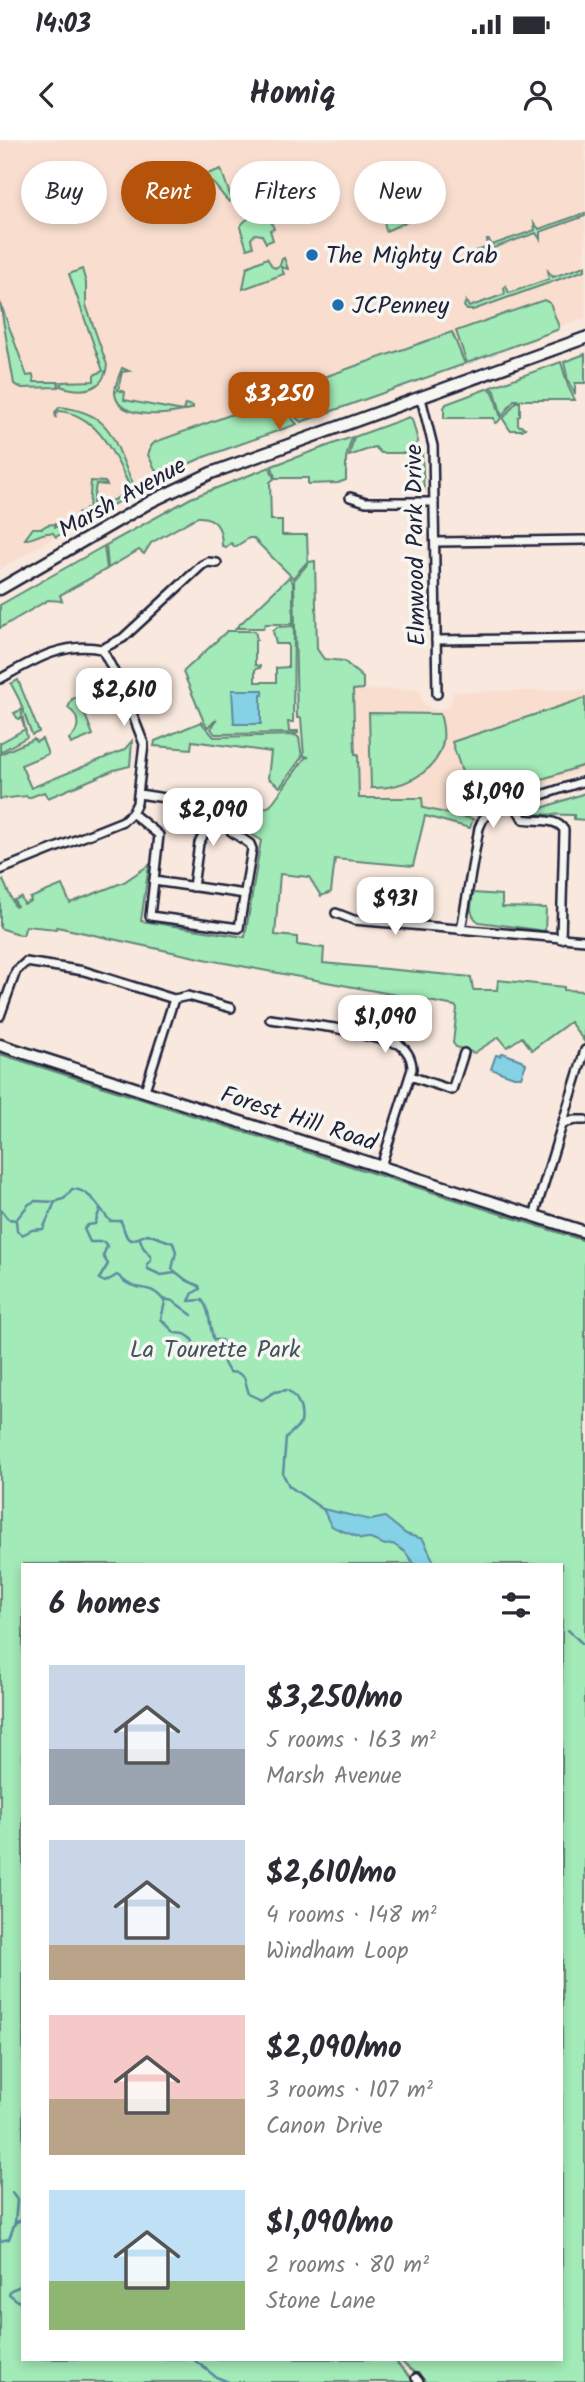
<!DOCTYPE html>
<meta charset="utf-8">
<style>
:root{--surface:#fff;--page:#f2f2f3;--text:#2b2b33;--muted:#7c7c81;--accent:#b45309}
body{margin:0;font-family:Kalam,sans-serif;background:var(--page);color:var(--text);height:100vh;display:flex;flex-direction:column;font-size:26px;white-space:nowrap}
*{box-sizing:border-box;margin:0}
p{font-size:23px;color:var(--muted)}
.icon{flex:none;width:38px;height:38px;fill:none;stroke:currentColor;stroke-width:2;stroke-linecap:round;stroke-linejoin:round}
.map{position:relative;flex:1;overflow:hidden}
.sheet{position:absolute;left:21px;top:1423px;width:542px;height:798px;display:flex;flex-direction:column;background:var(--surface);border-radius:0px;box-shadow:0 4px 10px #0003}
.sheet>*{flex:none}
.hud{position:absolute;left:21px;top:21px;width:544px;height:63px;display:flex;gap:14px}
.price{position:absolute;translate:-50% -60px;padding:0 16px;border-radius:14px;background:#fff;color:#222;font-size:23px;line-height:46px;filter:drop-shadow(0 2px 4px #0008)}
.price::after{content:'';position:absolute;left:50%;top:42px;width:21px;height:16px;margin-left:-10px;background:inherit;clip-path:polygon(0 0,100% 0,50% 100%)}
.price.current{background:var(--accent);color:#fff}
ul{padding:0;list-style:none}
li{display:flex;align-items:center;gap:21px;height:175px;padding:0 28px}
li span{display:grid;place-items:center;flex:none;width:196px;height:140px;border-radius:0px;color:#555}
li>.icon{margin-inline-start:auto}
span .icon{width:84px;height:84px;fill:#fffc;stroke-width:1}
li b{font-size:30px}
h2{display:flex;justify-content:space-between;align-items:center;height:84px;padding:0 28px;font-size:30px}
.chip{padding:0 24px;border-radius:32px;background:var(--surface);box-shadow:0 4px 10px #0003;font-size:24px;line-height:63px}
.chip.current{background:var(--accent);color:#fff}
.status{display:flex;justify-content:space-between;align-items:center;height:49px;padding:0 35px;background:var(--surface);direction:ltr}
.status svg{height:19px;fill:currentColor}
header{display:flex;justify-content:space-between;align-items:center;height:91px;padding:0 28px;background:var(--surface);font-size:32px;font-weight:800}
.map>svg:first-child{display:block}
.built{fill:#f9decf}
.green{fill:#a2eab7;stroke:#628679;stroke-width:2}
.water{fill:#85d1e5;stroke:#5d8ba1;stroke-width:2}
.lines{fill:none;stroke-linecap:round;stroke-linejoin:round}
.stream{stroke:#5d8ba1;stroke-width:2.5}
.street-casing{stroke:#22223b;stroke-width:12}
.secondary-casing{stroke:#22223b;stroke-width:15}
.street{stroke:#f6f6f2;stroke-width:7}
.secondary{stroke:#f6f6f2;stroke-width:10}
.poi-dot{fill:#1f6fb2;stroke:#f6f6f2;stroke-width:2.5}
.labels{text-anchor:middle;stroke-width:7;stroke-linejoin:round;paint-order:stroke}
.poi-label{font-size:24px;fill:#22223b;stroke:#f6f6f2;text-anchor:start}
.street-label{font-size:24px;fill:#22223b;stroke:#f6f6f2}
.park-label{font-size:24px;fill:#42545a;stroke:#f6f6f2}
</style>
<div class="status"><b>14:03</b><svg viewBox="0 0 49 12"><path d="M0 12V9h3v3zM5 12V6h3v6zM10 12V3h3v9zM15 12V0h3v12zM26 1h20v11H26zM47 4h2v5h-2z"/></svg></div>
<header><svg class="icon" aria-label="back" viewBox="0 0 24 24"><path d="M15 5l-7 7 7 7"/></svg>Homiq<svg class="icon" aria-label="person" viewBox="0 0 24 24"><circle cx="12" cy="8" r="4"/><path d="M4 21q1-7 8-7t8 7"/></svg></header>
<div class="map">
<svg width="585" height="2242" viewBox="0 0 585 2242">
<rect width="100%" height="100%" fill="#f8e8dd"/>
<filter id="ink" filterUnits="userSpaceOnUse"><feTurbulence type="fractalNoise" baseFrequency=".0143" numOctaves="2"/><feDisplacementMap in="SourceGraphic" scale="14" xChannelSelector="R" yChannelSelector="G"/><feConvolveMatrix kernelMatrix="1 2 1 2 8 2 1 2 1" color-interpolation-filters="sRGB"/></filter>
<g filter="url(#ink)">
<g class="built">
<path d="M0,0H585V180L583,179L558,187L556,191L204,317L136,349L134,350L135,353L105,369L102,368L90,377L0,429Z"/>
<path d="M420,549L421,559L424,564L437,571L450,565L454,552L585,550V631L488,662L480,665L474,672L473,679L423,668L421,658H359L353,550Z"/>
</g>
<g class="green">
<path d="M383,22L390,25L396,31L393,33L398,47L394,48L395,52L390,57V59L378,63L370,46L377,43L373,33L368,34L366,29Z"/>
<path d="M221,29L231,58L229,62C212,45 217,36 186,39L198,35L199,37Z"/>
<path d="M265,65L274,89L270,90L273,100L266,103L262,95L255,94L251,99L253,107L247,109L240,87C246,76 258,75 265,65Z"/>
<path d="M395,72H399L400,75L403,74L405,77L408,76L409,81L386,91L383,77Z"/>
<path d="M585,73V76L540,92V99L536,93L493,108L495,114L493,116L489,110L465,118V115L488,107L487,100H489L492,105L535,90L534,83L539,89Z"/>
<path d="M267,118L272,126L275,128L280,125L282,119L284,118L288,129L281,127L284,134L243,149L247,127Z"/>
<path d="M585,126V130L473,170H467L464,166L466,161L469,167L505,154L504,148L506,146L509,153L549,139L548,131L553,137Z"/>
<path d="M82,129L86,143V165L107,225C104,252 81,253 60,246L62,242L94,241V235L103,231L69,134Z"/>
<path d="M544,160L550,163L559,187L557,190L467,223L456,191Z"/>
<path d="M0,162L27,236L33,235L34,242H59L58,247L22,248L14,244Z"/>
<path d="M452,192L465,224L301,282L276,259V254Z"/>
<path d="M585,214V243H575V254L568,241L564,222Z"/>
<path d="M561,222L568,246L575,260H514L502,277L495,251L491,247Z"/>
<path d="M122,228L129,231L122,232L118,250L125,252L124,260L183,271L185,264L193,266V268C175,275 119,282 115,254C114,246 119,236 122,228Z"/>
<path d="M489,248L493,252L501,278L498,282L495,283L494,278H444V268L446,264Z"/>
<path d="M274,259L297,284L204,317L159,337L148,315L151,306L155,302Z"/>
<path d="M516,262H520V276L518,277V285L525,288L522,290H510L503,279Z"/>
<path d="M60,267C119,274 112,306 136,349L134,350L135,353L105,369L102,368L105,361L114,360L131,349C115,317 99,273 57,271L56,278L55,272Z"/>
<path d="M409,277L412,279L418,301L414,306H420L422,313H381L375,307L349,316L354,297Z"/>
<path d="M352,297L346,318V340L338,343L308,344V338H275L272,326Z"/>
<path d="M422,314L424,351H419V327L407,326V315Z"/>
<path d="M270,327L274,339L270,342L271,380H282V395H307L308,421L293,438L253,398H249L235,407L231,403L226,407L222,406C222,388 216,376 197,377L151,403L144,414L139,410L108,428L106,405L191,358Z"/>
<path d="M91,341L105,342L107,345L96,344L91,376L56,397L53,393C42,391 34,400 25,399L33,388H42L47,385L55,384V387L72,386V379L79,372L85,373L86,368H89Z"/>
<path d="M104,406L107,429L60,455L62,461L48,460L0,488V465Z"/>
<path d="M315,421L317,509L324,519L344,521L363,538V549L353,550L355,614H358L359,658H422L423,668L473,679L470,688L425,676L413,726L335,719L331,752L321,756L309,737L280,734L275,795L297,797V805L324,808L323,823L471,837L473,850H497L498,840L564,847V850L585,851L584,901L570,882L532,910L522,897L507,907L499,897L474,913L456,907L453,903L457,869L455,866L209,820L57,787L56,789L26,786L23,795H21L0,788V742L3,740L15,767L17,766L14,760L21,757L24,764L31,761L30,758L62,745L70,763L124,742L149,725L141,781L245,797L261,700L249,693L256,683V676L249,674L270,666L305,618L309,617L304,616L301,578H297L294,440L309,422Z"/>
<path d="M289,437L293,443V484H266L263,488H236Z"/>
<path d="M294,486L293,582H288L289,591H298V593L215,594L211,589L217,579L208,587L204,582L183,532L227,491H255L257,500H255V525L260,526V528L255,529V542H276V528L288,527V504H276L273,491L277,487Z"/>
<path d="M18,540L39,592L32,595L19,559L11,544Z"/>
<path d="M78,557L93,595L71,604L69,599C81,590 80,576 68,568L72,559Z"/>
<path d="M585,558V625L472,662L452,602Z"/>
<path d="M21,570L27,597L0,612V603L25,589L21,578L18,579L14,573Z"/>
<path d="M369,573L440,574C443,584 445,595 442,606C434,636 398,649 371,648Z"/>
<path d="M201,582L214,597L296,595L299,598L302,617L280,647L268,638L271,612L192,601L191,609L154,606L155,601Z"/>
<path d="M34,599L36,602L42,599L48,614L21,625L31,648L124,610L132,601L130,626L114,630L48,658L44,652L28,658L27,656L0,659V614Z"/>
<path d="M585,653V680L574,679V675L525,674Z"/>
<path d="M473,753L502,755V767L546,768L545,791L479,782C468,775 471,765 473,753Z"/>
<path d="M0,914L585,1101V2242H426L398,2219H562V1424H23V2219H397L395,2221L415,2242H0Z"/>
</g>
<g class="water">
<path d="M232,550H263V555H261V584H234Z"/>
<path d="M503,913L521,920L526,924L521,937H514L491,929L496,915L500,916Z"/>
<path d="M323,1369L371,1380L385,1377L406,1394L423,1399L435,1424H414L405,1412L393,1404L385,1405L368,1398L361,1399C353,1393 338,1391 332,1386C328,1382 326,1374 323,1369Z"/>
</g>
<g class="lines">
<g class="stream">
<path d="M0,1069L8,1079L16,1080L29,1064L35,1061L55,1062L65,1058L72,1049C90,1049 100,1069 110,1081H121C129,1104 126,1103 148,1094L173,1103L176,1112L172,1129L186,1140L199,1146L200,1149L193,1153L189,1161L202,1160C211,1171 209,1188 214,1200H221L224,1204V1223L229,1232L238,1233L244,1237L249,1254L262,1260L274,1252L287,1250C299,1257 303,1270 301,1283L286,1298L283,1334L289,1346L324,1370"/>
<path d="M100,1069L95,1084L88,1085L84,1089L90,1102H104L107,1106L103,1116L108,1124L99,1139L105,1142L117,1135C121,1137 123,1141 127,1143C141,1152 151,1143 165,1162L161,1179L175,1193L185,1194L191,1198L201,1217"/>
<path d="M16,1080L17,1091L22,1095L32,1090L43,1089L55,1062"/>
<path d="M140,1099L143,1107L151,1117V1121L147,1124L148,1129L161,1135L175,1133"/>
<path d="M163,1159L173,1161L192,1175"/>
<path d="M568,1490L585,1506"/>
<path d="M12,2053L17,2060L15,2083"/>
<path d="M0,2101L9,2099L15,2083L23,2079"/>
<path d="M23,2145L11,2150L9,2154L23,2165"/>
<path d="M193,2219L216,2237L229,2242"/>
</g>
<g class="street-casing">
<g id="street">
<path d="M421,258L433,306L437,554"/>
<path d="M350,357L366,362H434"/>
<path d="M435,402L585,400"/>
<path d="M436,500L585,498"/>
<path d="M102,509L123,498L202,425L208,422L217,423"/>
<path d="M0,539C32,521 63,501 102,509"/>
<path d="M514,664L523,679C537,682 556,677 564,690L561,799"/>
<path d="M132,673L159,695L150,776L239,788L252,709L250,704L231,691L234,672L210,665L139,654"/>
<path d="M0,730L123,681L132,673L137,663L144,604L121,545L102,509"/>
<path d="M154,741L245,754"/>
<path d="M193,747L199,703L206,691L210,665"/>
<path d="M336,773L354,780L585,800"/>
<path d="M461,790L479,688L483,679L492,671L585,641"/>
<path d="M0,876L16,831L26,822L84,831L174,859L188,856L231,868"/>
<path d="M270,879L335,888L399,904C408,911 412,918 412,929L381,1026"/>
<path d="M410,936L452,950L464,913"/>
<path d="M145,950L174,859"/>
<path d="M564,983L575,980H585"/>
<path d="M534,1076L585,910"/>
<path d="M416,2238L419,2242"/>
</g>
</g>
<g class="secondary-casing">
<g id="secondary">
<path d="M0,449L152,361L211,333L585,198"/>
<path d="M0,905L585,1092"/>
</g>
</g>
<use href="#street" class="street"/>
<use href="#secondary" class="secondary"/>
</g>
</g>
<g class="poi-dot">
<circle cx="312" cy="115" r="7"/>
<circle cx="338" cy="165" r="7"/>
</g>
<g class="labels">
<g class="poi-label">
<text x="326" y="123">The Mighty Crab</text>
<text x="352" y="173">JCPenney</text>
</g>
<g class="street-label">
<text transform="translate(122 357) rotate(-29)" y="8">Marsh Avenue</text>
<text transform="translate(415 405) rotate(-91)" y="8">Elmwood Park Drive</text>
<text transform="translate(299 978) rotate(18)" y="8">Forest Hill Road</text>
</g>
<g class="park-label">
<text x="215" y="1217">La Tourette Park</text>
</g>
</g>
</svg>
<b class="price current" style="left:279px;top:292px">$3,250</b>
<b class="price" style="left:124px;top:588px">$2,610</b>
<b class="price" style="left:493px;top:690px">$1,090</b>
<b class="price" style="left:213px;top:708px">$2,090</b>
<b class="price" style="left:395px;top:797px">$931</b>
<b class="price" style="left:385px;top:915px">$1,090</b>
<div class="hud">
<a class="chip">Buy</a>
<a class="chip current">Rent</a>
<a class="chip">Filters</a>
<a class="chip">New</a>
</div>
<section class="sheet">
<h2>6 homes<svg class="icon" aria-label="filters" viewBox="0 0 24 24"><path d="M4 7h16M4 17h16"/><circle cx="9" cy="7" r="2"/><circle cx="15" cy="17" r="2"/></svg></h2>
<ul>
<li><span style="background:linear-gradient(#c9d6e8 60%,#9aa5b1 0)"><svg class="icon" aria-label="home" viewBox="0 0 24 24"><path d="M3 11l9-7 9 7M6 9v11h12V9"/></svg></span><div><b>$3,250/mo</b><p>5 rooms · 163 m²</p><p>Marsh Avenue</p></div></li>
<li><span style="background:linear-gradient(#c9d6e8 75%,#b9a48a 0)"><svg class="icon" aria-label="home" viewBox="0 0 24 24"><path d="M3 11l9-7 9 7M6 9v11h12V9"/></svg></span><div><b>$2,610/mo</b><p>4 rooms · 148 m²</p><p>Windham Loop</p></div></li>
<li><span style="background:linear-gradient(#f6c9c9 60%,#b9a48a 0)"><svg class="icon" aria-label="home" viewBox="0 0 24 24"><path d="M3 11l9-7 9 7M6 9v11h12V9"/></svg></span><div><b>$2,090/mo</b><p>3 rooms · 107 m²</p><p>Canon Drive</p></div></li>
<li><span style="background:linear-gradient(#bfe0f5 65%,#8fb573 0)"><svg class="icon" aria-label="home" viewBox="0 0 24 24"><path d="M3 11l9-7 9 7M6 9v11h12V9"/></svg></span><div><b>$1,090/mo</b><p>2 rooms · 80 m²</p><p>Stone Lane</p></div></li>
</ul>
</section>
</div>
